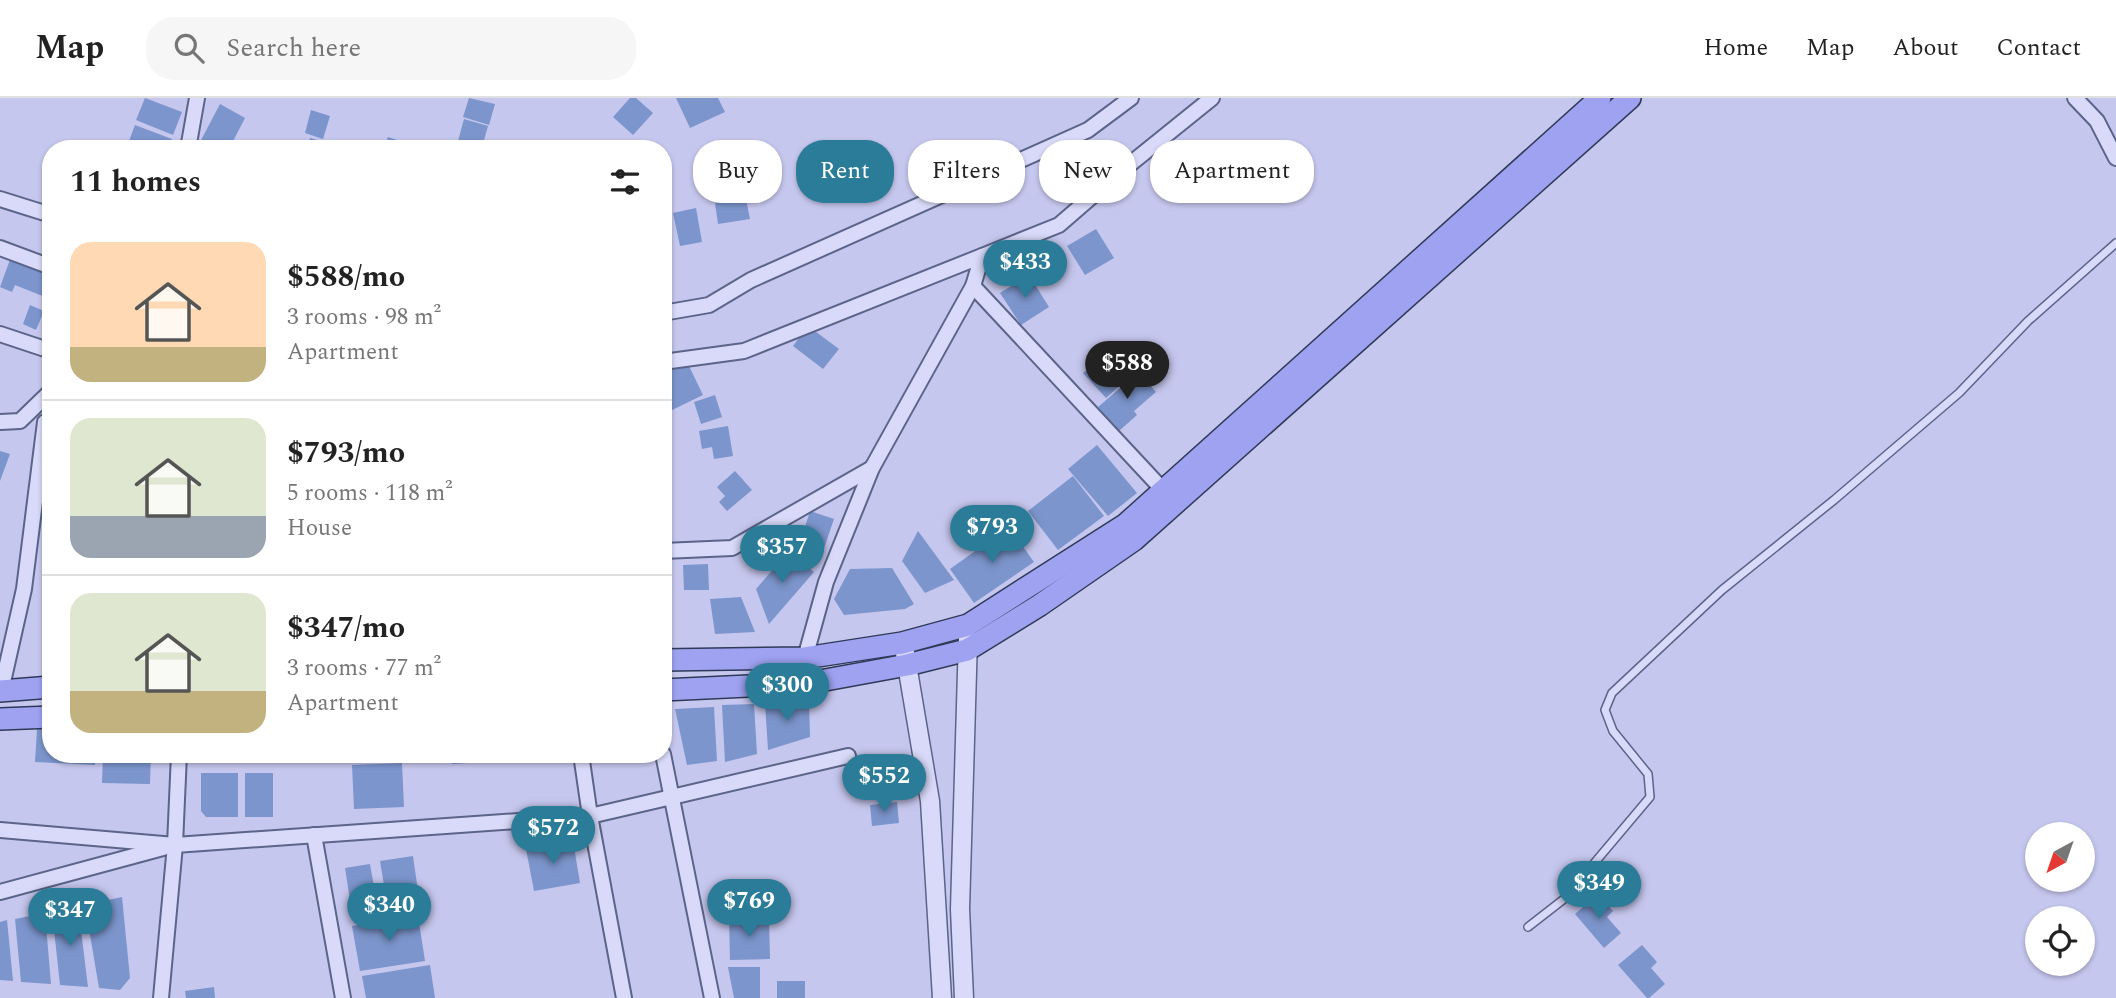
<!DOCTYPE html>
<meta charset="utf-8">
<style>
:root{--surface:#fff;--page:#f6f6f6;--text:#222;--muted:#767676;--line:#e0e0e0;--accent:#2b7c98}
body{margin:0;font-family:Spectral,serif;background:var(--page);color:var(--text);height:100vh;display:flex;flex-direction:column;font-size:26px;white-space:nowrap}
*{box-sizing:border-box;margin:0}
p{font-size:23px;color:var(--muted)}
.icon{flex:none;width:38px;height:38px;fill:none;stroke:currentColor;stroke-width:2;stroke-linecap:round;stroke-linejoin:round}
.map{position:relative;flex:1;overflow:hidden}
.details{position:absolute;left:42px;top:42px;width:630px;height:623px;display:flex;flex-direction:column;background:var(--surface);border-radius:28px;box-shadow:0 2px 5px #0004}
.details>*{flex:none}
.hud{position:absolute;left:693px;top:42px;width:665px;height:63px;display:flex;gap:14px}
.needle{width:46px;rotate:220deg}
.buttons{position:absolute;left:2025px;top:724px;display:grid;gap:14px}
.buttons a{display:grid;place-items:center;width:70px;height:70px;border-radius:50%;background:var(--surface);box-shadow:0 2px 5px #0004;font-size:35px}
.price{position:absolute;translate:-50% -60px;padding:0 16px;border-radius:24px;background:var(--accent);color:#fff;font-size:23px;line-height:46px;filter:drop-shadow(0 2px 4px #0008)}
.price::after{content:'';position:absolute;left:50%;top:42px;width:21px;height:16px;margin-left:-10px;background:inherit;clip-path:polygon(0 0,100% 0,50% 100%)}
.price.on{background:#222;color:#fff}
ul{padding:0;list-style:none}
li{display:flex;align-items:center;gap:21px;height:175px;padding:0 28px}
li+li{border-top:2px solid var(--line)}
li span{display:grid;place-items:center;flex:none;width:196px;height:140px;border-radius:21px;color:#555}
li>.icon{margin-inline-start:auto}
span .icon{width:84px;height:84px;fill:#fffc;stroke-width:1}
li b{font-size:30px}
h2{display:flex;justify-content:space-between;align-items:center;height:84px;padding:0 28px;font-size:30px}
.chip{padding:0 24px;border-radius:28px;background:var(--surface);box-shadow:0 2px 5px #0004;font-size:24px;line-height:63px}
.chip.on{background:var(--accent);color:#fff}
header{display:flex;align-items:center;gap:42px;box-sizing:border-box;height:98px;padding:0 35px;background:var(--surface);border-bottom:2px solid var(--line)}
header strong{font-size:33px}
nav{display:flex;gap:38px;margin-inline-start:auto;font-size:24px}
.search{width:490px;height:63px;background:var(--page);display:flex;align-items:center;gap:18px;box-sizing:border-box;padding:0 24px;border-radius:28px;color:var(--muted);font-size:26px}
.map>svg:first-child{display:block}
.building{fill:#7c95cc}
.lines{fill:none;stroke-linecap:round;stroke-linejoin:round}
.service-casing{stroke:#5b6489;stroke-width:10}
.minor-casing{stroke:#5b6489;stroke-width:18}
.tertiary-casing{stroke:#5b6489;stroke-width:21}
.primary-casing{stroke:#2f3a57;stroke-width:24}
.service{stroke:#d9daf9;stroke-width:7}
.minor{stroke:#d9daf9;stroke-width:14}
.tertiary{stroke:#d9daf9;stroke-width:18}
.primary{stroke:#9ea2f1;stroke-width:21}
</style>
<header>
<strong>Map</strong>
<div class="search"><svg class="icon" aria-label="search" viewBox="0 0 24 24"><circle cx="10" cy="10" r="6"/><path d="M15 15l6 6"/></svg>Search here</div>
<nav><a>Home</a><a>Map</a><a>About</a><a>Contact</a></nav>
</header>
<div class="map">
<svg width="2116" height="900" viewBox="0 0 2116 900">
<rect width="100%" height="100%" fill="#c6c7ee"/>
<g class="building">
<path d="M145,0L182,14L173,37L136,22Z"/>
<path d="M469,0L495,6L489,27L463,19Z"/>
<path d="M630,0H636L653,15L633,37L613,19Z"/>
<path d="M676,0H718L725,14L690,30Z"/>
<path d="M220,6L245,20L229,51H208L199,46Z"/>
<path d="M311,12L330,18L323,41L305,35Z"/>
<path d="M464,21L488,28L482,49L458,43Z"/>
<path d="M135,27L172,41L169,51H126Z"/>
<path d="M388,39L422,50V51H384Z"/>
<path d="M310,40L333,47L332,51H307Z"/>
<path d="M746,101L750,121L718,126L715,105Z"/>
<path d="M696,110L702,144L680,148L673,115Z"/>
<path d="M1096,131L1114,160L1085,177L1067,148Z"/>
<path d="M11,159L51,175L50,201L15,187L12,194L0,189Z"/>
<path d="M1029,177L1049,209L1021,227L1000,195Z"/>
<path d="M30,207L44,213L36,232L23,226Z"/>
<path d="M808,228L839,251L823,271L793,248Z"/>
<path d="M47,231L51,232V243L44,240Z"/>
<path d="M1115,247L1137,272L1106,300L1083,275Z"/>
<path d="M687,264L703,297L670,313L663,299V276Z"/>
<path d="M1139,274L1156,294L1134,313L1137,317L1119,333L1098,309Z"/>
<path d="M715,297L722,319L701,326L694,304Z"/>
<path d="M728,328L733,358L714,361L712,349L702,351L699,333Z"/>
<path d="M1097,347L1137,395L1108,418L1068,371Z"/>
<path d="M0,353L10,356L0,383Z"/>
<path d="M735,373L752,392L727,413L719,404L725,398L717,389Z"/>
<path d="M1073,378L1104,418L1058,452L1028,413Z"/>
<path d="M810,413L834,421L819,465L789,446L795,428L805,429Z"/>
<path d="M1009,429L1034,464L974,505L950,471Z"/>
<path d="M918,433L954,482L925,495L902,463Z"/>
<path d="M789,453L814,474L769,526L756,491Z"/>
<path d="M708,466L709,492H684L683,467Z"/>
<path d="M892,470L914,506L905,511L844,517L834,501L850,471Z"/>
<path d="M741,499L755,534L715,536L710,501Z"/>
<path d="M663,507H665L667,539H663Z"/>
<path d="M45,518H51V556L45,553L43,547Z"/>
<path d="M809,604L810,639L768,652L765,605Z"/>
<path d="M754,606L757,656L725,664L722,607Z"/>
<path d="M714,609L717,663L687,667L675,611Z"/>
<path d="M37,631H51V656H96L95,667L35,664Z"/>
<path d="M103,656H151L150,686L102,685Z"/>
<path d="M200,656H271V660L200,659Z"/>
<path d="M353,656H375V660L354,661Z"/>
<path d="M451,656H485L486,664L452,666Z"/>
<path d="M402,665L404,709L354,711L352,667Z"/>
<path d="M201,675H238V719H206L201,713Z"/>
<rect x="245" y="675" width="28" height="44"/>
<path d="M897,704L899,725L872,728L870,707Z"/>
<path d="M573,743L580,785L534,793L526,751Z"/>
<path d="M413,758L419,800L387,805L380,763Z"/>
<path d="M370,766L379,817L353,821L345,770Z"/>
<path d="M1598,796L1613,813L1607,819L1621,835L1604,850L1575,816Z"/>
<path d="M122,799L130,880L120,892L99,890L85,807Z"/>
<path d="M78,808L88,889L60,887L52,813Z"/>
<path d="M45,815L51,886L21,884L15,821Z"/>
<path d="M418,818L425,863L360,873L352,828Z"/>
<path d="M729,820H769L770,861L730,862Z"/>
<path d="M7,822L13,883L0,882V824Z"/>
<path d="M1642,847L1657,864L1651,870L1665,886L1649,900H1647L1618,867Z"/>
<path d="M430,867L435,900H366L362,878Z"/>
<path d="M728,869H760V900H734Z"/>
<rect x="777" y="883" width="28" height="17"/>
<path d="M214,889L215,900H186L185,893Z"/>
</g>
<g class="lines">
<g class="service-casing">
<path id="service" d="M1528,829L1564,801L1650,699L1648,676L1613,633L1605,612L1612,595L1722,492L1834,402L1959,295L2028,223L2116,145"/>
</g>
<g class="minor-casing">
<g id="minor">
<path d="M2075,0L2097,23L2116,60"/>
<path d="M188,51L197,0"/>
<path d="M0,101L51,117"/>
<path d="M0,150L51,169"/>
<path d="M982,158L1059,127L1119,75L1212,0"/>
<path d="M973,188L1163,392"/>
<path d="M663,215L709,207L751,182L1088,32L1131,0"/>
<path d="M0,236L51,253"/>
<path d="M663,264L744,253L982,158L973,188L872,370L826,484L805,560L809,585"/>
<path d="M0,324L20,323L51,293"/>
<path d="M663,453L732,450L872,370"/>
<path d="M1,593L24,491L45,324"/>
<path d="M581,656L590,718L624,900"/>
<path d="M663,656L712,900"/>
<path d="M0,732L175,747L590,718L848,658"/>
<path d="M314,737L343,900"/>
<path d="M0,794L163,750"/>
<path d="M161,900L175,747L179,656"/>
</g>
</g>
<g class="tertiary-casing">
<g id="tertiary">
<path d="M905,555L930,703L942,900"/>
<path d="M964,900L960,811L968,540"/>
</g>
</g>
<g class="primary-casing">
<g id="primary">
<path d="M663,562L805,560L902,545L968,527L1126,426L1600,0"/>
<path d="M663,592L809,585L907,567L967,552L1040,507L1134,442L1630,0"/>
<path d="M0,593L51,589"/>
<path d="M0,621L51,619"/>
</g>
</g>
<use href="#service" class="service"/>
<use href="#minor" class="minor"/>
<use href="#tertiary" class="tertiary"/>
<use href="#primary" class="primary"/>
</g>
</svg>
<div class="buttons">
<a><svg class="needle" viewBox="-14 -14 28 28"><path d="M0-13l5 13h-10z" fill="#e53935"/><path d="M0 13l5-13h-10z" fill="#767676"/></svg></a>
<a><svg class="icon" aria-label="locate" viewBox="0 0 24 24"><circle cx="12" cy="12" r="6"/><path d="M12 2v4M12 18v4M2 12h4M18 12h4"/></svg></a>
</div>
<b class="price" style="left:1025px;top:202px">$433</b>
<b class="price on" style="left:1127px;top:303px">$588</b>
<b class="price" style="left:992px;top:467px">$793</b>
<b class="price" style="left:782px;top:487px">$357</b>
<b class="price" style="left:787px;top:625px">$300</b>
<b class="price" style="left:884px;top:716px">$552</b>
<b class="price" style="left:553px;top:768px">$572</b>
<b class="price" style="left:1599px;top:823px">$349</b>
<b class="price" style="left:749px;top:841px">$769</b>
<b class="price" style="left:389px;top:845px">$340</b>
<b class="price" style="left:70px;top:850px">$347</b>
<div class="hud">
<a class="chip">Buy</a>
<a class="chip on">Rent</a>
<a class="chip">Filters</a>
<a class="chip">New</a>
<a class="chip">Apartment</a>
</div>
<section class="details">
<h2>11 homes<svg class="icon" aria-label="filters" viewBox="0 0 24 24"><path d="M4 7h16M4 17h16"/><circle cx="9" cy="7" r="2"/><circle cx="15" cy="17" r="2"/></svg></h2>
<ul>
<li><span style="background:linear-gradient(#ffd9b3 75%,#c2b280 0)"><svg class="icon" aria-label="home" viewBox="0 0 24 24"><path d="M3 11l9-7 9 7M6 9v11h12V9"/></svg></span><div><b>$588/mo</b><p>3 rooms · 98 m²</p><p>Apartment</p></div></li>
<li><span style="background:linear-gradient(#dfe7d0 70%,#9aa5b1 0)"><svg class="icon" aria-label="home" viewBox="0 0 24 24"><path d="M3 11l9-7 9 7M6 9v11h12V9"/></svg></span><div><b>$793/mo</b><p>5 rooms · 118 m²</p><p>House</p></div></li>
<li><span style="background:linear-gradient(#dfe7d0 70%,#c2b280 0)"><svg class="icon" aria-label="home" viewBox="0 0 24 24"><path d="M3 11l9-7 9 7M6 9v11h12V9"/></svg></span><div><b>$347/mo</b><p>3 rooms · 77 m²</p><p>Apartment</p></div></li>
</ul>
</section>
</div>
